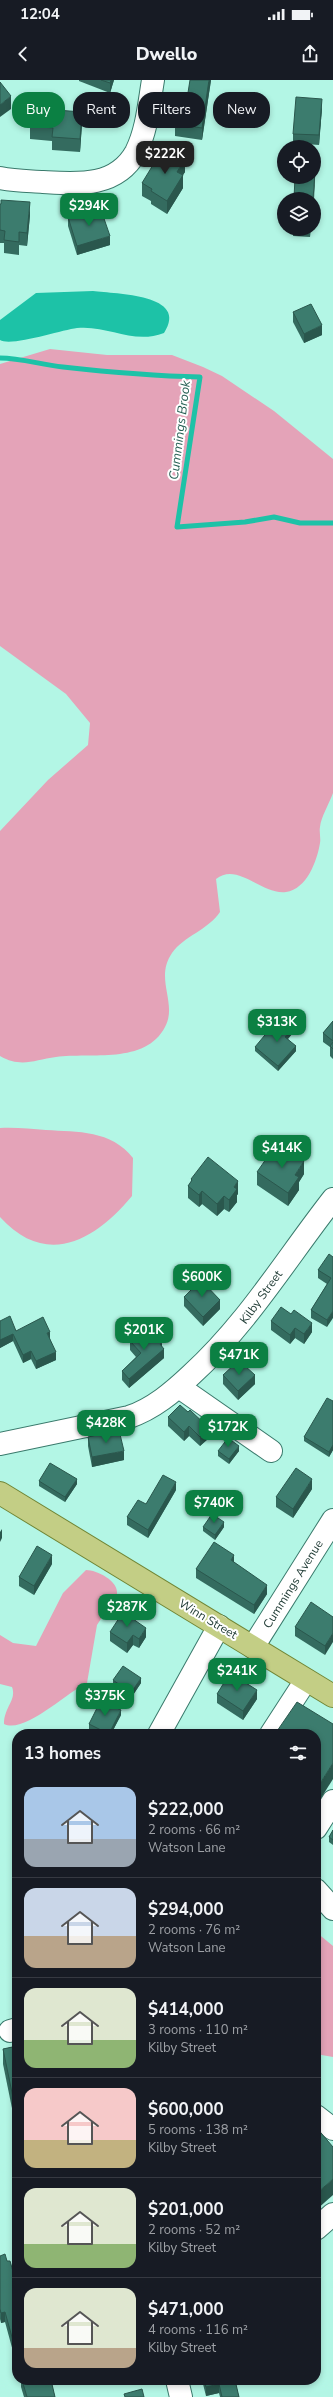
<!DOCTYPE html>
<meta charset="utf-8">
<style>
:root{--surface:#171b24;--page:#20242c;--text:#f1f3f6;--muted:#9ea1a6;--line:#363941;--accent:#0b8043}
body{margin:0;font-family:"Nunito Sans",sans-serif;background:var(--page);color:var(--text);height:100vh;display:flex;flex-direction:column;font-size:15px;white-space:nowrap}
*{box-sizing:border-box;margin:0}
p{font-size:13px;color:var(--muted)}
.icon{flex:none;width:22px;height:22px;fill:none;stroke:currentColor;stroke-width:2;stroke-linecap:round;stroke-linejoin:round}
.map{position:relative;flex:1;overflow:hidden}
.side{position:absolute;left:12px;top:1649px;width:309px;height:656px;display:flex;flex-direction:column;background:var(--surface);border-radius:16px;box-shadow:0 2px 6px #0003}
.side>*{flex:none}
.banner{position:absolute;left:12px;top:12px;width:309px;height:36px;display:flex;gap:8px}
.controls{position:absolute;left:277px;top:60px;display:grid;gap:8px}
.controls a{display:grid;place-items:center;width:44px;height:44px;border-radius:50%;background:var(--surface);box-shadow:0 2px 6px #0003;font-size:20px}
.price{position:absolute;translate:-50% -34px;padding:0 9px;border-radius:8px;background:var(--accent);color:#fff;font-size:13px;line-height:26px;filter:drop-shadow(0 1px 2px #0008)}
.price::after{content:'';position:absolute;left:50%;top:24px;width:12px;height:9px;margin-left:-6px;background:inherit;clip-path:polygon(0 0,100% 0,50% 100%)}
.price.selected{background:#222;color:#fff}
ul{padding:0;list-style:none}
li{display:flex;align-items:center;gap:12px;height:100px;padding:0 12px}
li+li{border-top:1px solid var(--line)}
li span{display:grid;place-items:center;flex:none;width:112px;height:80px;border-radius:12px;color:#555}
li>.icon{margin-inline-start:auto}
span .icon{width:48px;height:48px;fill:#fffc;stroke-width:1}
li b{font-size:17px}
h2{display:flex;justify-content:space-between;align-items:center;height:48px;padding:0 12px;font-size:17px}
.pill{padding:0 14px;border-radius:16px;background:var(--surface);box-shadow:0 2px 6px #0003;font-size:14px;line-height:36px}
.pill.selected{background:var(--accent);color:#fff}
.status{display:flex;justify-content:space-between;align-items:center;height:28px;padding:0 20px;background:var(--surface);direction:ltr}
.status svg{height:11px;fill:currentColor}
header{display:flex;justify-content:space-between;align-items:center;height:52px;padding:0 12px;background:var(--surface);font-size:18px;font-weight:800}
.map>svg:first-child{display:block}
.green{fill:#e4a3b8}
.water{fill:#1dc2a7}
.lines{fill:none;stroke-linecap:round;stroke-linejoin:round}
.stream{stroke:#1dc2a7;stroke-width:5}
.minor-casing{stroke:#3a7a6c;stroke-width:24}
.major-casing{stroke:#718635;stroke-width:24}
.minor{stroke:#fff;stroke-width:22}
.major{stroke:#c3ce85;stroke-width:22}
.wall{fill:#346b5f}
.shaded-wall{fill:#2a574d}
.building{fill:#3c7c6e;stroke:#2a574d}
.labels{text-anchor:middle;stroke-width:4;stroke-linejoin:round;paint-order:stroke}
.street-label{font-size:12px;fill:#223d37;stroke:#fff}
.water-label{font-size:13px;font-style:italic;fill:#276155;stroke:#fff}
</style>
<div class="status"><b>12:04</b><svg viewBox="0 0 49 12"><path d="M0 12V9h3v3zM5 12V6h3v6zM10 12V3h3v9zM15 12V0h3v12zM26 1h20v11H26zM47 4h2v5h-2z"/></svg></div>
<header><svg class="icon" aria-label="back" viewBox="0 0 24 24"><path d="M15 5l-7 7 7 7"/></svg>Dwello<svg class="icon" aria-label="share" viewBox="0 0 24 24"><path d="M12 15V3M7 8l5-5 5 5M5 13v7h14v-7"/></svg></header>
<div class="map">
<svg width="333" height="2317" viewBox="0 0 333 2317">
<rect width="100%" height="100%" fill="#b3f6e5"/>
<g class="green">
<path d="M50,269L107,275H172L203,287L222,296L274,331L333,379V713C329,724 321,737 320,747C319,752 321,758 320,763C317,781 307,809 286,812C261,815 238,782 216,799L220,832C208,850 184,856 172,873C154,899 178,923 165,947C145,985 91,972 56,977C34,980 21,988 0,976V751L48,700L88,665L90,643L66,614L0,566V284Z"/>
<path d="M0,1048C15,1047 31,1049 46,1050C78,1052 111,1050 133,1078L132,1116C95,1161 46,1188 0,1137Z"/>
<path d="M86,1490C97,1490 119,1501 117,1514L97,1545L87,1603C67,1612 25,1654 4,1644C4,1627 17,1620 12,1607L0,1604V1555L13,1563L36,1566L63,1513Z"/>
<path d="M316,1852L333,1866V1977L316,1974Z"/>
</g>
<path class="water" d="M93,211C116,214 190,214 164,253C133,265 109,245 77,248C61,250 11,267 0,260V240L36,213Z"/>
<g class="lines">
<path class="stream" d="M0,278C22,278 41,285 63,287C108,292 154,296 200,297L177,447L245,442L274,437L300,443H333"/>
<g class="minor-casing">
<g id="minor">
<path d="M0,98C14,101 29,101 43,102C77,104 116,108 136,72C147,50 149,24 153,0"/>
<path d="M179,1307L271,1371"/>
<path d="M0,1364L129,1337C153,1329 173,1312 191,1295C248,1243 286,1179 333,1119"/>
<path d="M253,1567L333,1440"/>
<path d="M159,1654L219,1546"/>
<path d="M271,1654L306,1600"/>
<path d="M316,1748L333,1721"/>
<path d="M316,1810L333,1829"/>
<path d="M10,1951L17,1949"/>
<path d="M316,2036L333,2049"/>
<path d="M316,2149L333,2134"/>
<path d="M177,2300L181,2317"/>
</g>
</g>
<g class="major-casing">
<path id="major" d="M0,1413L333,1616"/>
</g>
<use href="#minor" class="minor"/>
<use href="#major" class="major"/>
</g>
<g class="wall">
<path d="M79,0H114L110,13L79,1Z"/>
<path d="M211,0L202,60L175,56V44L187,19Z"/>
<path d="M322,28L319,65L293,63V54Z"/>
<path d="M82,44L80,72L52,70V61L30,59V46Z"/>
<path d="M160,82L185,92L183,95V108L167,134L151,124V121L142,116V103Z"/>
<path d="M0,124L30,135L27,166L19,165V175L4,173V163H0Z"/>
<path d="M68,137L110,165L77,175L68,146Z"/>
<path d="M293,149H311L310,157L293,156Z"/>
<path d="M293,232L322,255L304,263L293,242Z"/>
<path d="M333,941V979L330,976V967L323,962V953Z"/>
<path d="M292,954L288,959L296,971L278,991L255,971V967Z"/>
<path d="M257,1092L304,1094L299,1102V1110L288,1126L257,1105Z"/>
<path d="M191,1099L238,1114L237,1115V1122L229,1132L224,1129L217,1136L202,1124L199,1127L188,1118V1106L191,1102Z"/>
<path d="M333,1177L327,1247L311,1238V1230L327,1204L318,1198V1190Z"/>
<path d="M184,1217L220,1229L203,1246L184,1226Z"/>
<path d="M0,1241L16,1251L50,1259L56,1280L36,1289L31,1279L23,1283L13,1261L0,1268Z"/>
<path d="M271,1241L312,1252L304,1264L295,1258L290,1264L271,1250Z"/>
<path d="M130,1261L162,1267L164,1278L129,1308L122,1300V1291L136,1277L130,1270Z"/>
<path d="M242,1287L255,1304L238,1320L223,1304V1295Z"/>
<path d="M333,1321V1370L329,1377L304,1361V1357Z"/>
<path d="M188,1332L209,1358L200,1366L189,1356L184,1361L168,1346V1337Z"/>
<path d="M88,1357L124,1380L92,1387L88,1366Z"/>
<path d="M218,1371H239L229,1384L218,1376Z"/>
<path d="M39,1401L77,1404L65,1422L39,1406Z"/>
<path d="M312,1409L293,1438L276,1427V1417Z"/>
<path d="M176,1410L148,1458L127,1445V1437L146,1424Z"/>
<path d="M203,1447H224L215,1460L203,1451Z"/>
<path d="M234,1482L267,1514L254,1534L196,1498V1489Z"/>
<path d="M52,1484L34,1515L19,1506V1497Z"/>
<path d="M333,1537L325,1575L295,1556V1547Z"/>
<path d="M110,1552L146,1557L139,1568L133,1565L127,1573L110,1561Z"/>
<path d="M113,1600L141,1603L131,1618L113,1605Z"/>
<path d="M217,1614L257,1619L243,1640L217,1623Z"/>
<path d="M121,1635L111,1654H100L89,1649V1644Z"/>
<path d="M333,1750V1765L329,1762V1757Z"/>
<path d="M17,1966V2053L3,1984V1969Z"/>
<path d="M0,2176L7,2181L17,2205V2286L5,2242L1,2243L0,2239Z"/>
<path d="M21,2300H51L55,2317H24L21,2307Z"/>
<path d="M203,2300H235L239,2317H220L219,2313L206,2316L203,2304Z"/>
</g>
<g class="shaded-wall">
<path d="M111,0H114L110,13V3Z"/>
<path d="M209,0H211L202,60V48Z"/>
<path d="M11,16V29L0,37V25Z"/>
<path d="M322,19V28L319,65V55Z"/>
<path d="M82,32V44L80,72V59Z"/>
<path d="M185,79V92L179,101L183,95V108L167,134V121L177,92Z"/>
<path d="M315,92V101L314,119H313Z"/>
<path d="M30,122V135L27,166V153Z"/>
<path d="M110,156V165L77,175V166Z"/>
<path d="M322,245V255L304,263V254Z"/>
<path d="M292,949V954L285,962V957Z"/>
<path d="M296,966V971L278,991V986Z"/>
<path d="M304,1081V1094L299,1102V1110L288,1126V1113L295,1095Z"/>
<path d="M238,1101V1114L237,1115V1122L229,1132V1120L234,1107Z"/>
<path d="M202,1111V1124L199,1127V1115Z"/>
<path d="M224,1116V1129L217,1136V1124Z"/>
<path d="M220,1220V1229L203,1246V1237Z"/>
<path d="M333,1231V1238L327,1247V1240Z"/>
<path d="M312,1243V1252L304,1264V1254Z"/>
<path d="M295,1248V1258L290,1264V1255Z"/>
<path d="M50,1252V1260L47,1253Z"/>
<path d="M13,1254V1261L0,1268V1260Z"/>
<path d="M162,1263V1270L164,1269V1278L129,1308V1299Z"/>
<path d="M31,1271V1279L23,1283V1275Z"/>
<path d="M56,1272V1280L36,1289V1281Z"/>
<path d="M255,1295V1304L238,1320V1311Z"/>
<path d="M189,1346V1356L184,1361V1352Z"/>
<path d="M209,1348V1358L200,1366V1357Z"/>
<path d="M333,1365V1370L329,1377V1372Z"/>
<path d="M239,1366V1371L229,1384V1379Z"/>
<path d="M124,1371V1380L92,1387V1377Z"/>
<path d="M77,1399V1404L65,1422V1417Z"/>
<path d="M312,1399V1409L293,1438V1429Z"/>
<path d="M176,1402V1410L148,1458V1450Z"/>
<path d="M224,1442V1447L215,1460V1455Z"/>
<path d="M2,1449V1458L0,1462V1452Z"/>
<path d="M52,1475V1484L34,1515V1506Z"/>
<path d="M234,1475V1484L231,1480Z"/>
<path d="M267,1505V1514L254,1534V1525Z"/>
<path d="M146,1548V1557L139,1568V1559Z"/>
<path d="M333,1553V1562L325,1575V1566Z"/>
<path d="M133,1555V1565L127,1573V1563Z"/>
<path d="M141,1598V1603L131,1618V1613Z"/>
<path d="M257,1610V1619L243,1640V1631Z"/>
<path d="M121,1630V1635L111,1654H109Z"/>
<path d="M333,1683V1699L316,1726V1710Z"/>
<path d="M333,2099V2115L316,2130V2114Z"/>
<path d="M5,2232V2242L1,2243V2233Z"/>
<path d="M219,2304V2313L206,2316V2307Z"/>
</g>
<g class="building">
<path d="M101,0H111L110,3Z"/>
<path d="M190,0H209L202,48L175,44L179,18L187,19Z"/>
<path d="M0,2L11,16L0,25Z"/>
<path d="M296,17L322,19L319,55L293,54Z"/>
<path d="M31,28L82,32L80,59L52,57L53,48L30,46Z"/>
<path d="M168,69L185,79L177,92L183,95L167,121L151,111L152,109L142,103L156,80L160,82Z"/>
<path d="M314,92H315L313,119H294L295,97H314Z"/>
<path d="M1,120L30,122L27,153L19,152V162L4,160L5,151L0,150V124H1Z"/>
<path d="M100,127L110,156L77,166L68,137Z"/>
<path d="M311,224L322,245L304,254L293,232Z"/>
<path d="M279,938L292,949L285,957L296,966L278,986L255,967Z"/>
<path d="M333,941V961L323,953Z"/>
<path d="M333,962V969L330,966Z"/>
<path d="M273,1069L281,1075L286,1069L304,1081L295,1095L299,1097L288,1113L257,1092Z"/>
<path d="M208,1077L238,1101L234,1107L237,1109L229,1120L224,1116L217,1124L202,1111L199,1115L188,1106L192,1100L191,1099Z"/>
<path d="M329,1174L333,1177V1231L327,1240L311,1230L331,1198L318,1190Z"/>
<path d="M201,1200L220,1220L203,1237L184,1217Z"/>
<path d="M281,1227L291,1234L294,1230L312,1243L304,1254L295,1248L290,1255L271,1241Z"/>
<path d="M10,1236L16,1251L43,1237L50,1252L47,1253L56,1272L36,1281L31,1271L23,1275L13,1254L0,1260V1241Z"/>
<path d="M147,1246L162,1263L160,1264L164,1269L129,1299L122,1291L141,1273L130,1261Z"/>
<path d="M237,1282L242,1287L244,1285L255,1295L238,1311L223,1295Z"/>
<path d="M327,1318L333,1321V1365L329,1372L304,1357Z"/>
<path d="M180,1325L188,1332L190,1330L209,1348L200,1357L189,1346L184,1352L168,1337Z"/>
<path d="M119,1350L124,1371L92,1377L88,1357Z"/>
<path d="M228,1358L239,1366L229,1379L218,1371Z"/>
<path d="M50,1383L77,1399L65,1417L39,1401Z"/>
<path d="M296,1388L312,1399L293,1429L276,1417Z"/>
<path d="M163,1395L176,1402L148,1450L127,1437L138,1420L146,1424Z"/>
<path d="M212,1434L224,1442L215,1455L203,1447Z"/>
<path d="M214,1462L234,1475L231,1480L267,1505L254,1525L196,1489Z"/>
<path d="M37,1466L52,1475L34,1506L19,1497Z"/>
<path d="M311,1522L333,1537V1553L325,1566L295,1547Z"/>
<path d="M123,1532L146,1548L139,1559L133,1555L127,1563L110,1552Z"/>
<path d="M123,1586L141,1598L131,1613L113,1600Z"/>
<path d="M230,1593L257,1610L243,1631L217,1614Z"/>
<path d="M101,1620L121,1630L109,1654L89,1644Z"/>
<path d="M297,1622L333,1644V1683L316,1710V1654H275Z"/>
<path d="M333,1750V1760L329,1757Z"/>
<path d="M17,1966V2037L3,1969Z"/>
<path d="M316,2047L333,2067V2099L316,2114Z"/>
<path d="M5,2174L7,2181H10L17,2205V2275L5,2232L1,2233L0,2229V2176Z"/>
<path d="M22,2300H51L55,2317H27Z"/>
<path d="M204,2300H235L239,2317H222L219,2304L206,2307Z"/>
<path d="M142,2309L144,2317H125L124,2314Z"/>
</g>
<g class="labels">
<g class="street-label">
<text transform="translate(261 1217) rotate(-54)" y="4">Kilby Street</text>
<text transform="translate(293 1504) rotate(-58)" y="4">Cummings Avenue</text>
<text transform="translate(208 1539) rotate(31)" y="4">Winn Street</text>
</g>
<g class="water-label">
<text transform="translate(179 350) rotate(-83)" y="5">Cummings Brook</text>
</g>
</g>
</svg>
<div class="controls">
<a><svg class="icon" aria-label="locate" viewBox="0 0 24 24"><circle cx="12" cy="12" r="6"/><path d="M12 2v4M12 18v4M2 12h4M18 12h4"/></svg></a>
<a><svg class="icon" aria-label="layers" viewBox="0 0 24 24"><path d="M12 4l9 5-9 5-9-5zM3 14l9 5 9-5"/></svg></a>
</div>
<b class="price selected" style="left:165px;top:95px">$222K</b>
<b class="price" style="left:89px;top:147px">$294K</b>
<b class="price" style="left:277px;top:963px">$313K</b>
<b class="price" style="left:282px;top:1089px">$414K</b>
<b class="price" style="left:202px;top:1218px">$600K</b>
<b class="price" style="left:144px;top:1271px">$201K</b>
<b class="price" style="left:239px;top:1296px">$471K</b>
<b class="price" style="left:106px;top:1364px">$428K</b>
<b class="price" style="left:228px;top:1368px">$172K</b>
<b class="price" style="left:214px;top:1444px">$740K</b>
<b class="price" style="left:127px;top:1548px">$287K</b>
<b class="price" style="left:237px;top:1612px">$241K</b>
<b class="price" style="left:105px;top:1637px">$375K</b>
<div class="banner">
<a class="pill selected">Buy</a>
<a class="pill">Rent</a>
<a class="pill">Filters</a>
<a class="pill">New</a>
</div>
<section class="side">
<h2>13 homes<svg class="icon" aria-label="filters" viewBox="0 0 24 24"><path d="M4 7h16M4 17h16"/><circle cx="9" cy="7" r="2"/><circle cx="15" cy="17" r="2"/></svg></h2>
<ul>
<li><span style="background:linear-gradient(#a9c7e8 65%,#9aa5b1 0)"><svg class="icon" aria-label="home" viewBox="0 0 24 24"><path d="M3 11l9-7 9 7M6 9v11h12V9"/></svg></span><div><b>$222,000</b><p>2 rooms · 66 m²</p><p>Watson Lane</p></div></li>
<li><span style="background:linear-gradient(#c9d6e8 60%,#b9a48a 0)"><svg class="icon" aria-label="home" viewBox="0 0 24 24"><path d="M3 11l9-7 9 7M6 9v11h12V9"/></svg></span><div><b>$294,000</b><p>2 rooms · 76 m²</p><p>Watson Lane</p></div></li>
<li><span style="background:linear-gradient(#dfe7d0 65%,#8fb573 0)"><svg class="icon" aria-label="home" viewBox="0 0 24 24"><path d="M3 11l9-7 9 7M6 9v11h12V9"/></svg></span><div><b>$414,000</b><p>3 rooms · 110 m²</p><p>Kilby Street</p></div></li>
<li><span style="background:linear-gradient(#f6c9c9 65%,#c2b280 0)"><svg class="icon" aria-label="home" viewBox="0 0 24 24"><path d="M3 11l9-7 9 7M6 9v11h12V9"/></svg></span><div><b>$600,000</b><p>5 rooms · 138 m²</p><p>Kilby Street</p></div></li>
<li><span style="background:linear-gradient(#dfe7d0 70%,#8fb573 0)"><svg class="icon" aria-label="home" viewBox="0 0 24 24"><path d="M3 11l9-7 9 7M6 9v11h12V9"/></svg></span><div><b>$201,000</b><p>2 rooms · 52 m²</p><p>Kilby Street</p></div></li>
<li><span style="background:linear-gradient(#dfe7d0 75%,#b9a48a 0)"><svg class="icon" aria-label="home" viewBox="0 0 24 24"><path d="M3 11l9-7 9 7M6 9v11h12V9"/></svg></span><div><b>$471,000</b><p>4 rooms · 116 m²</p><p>Kilby Street</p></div></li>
</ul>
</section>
</div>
